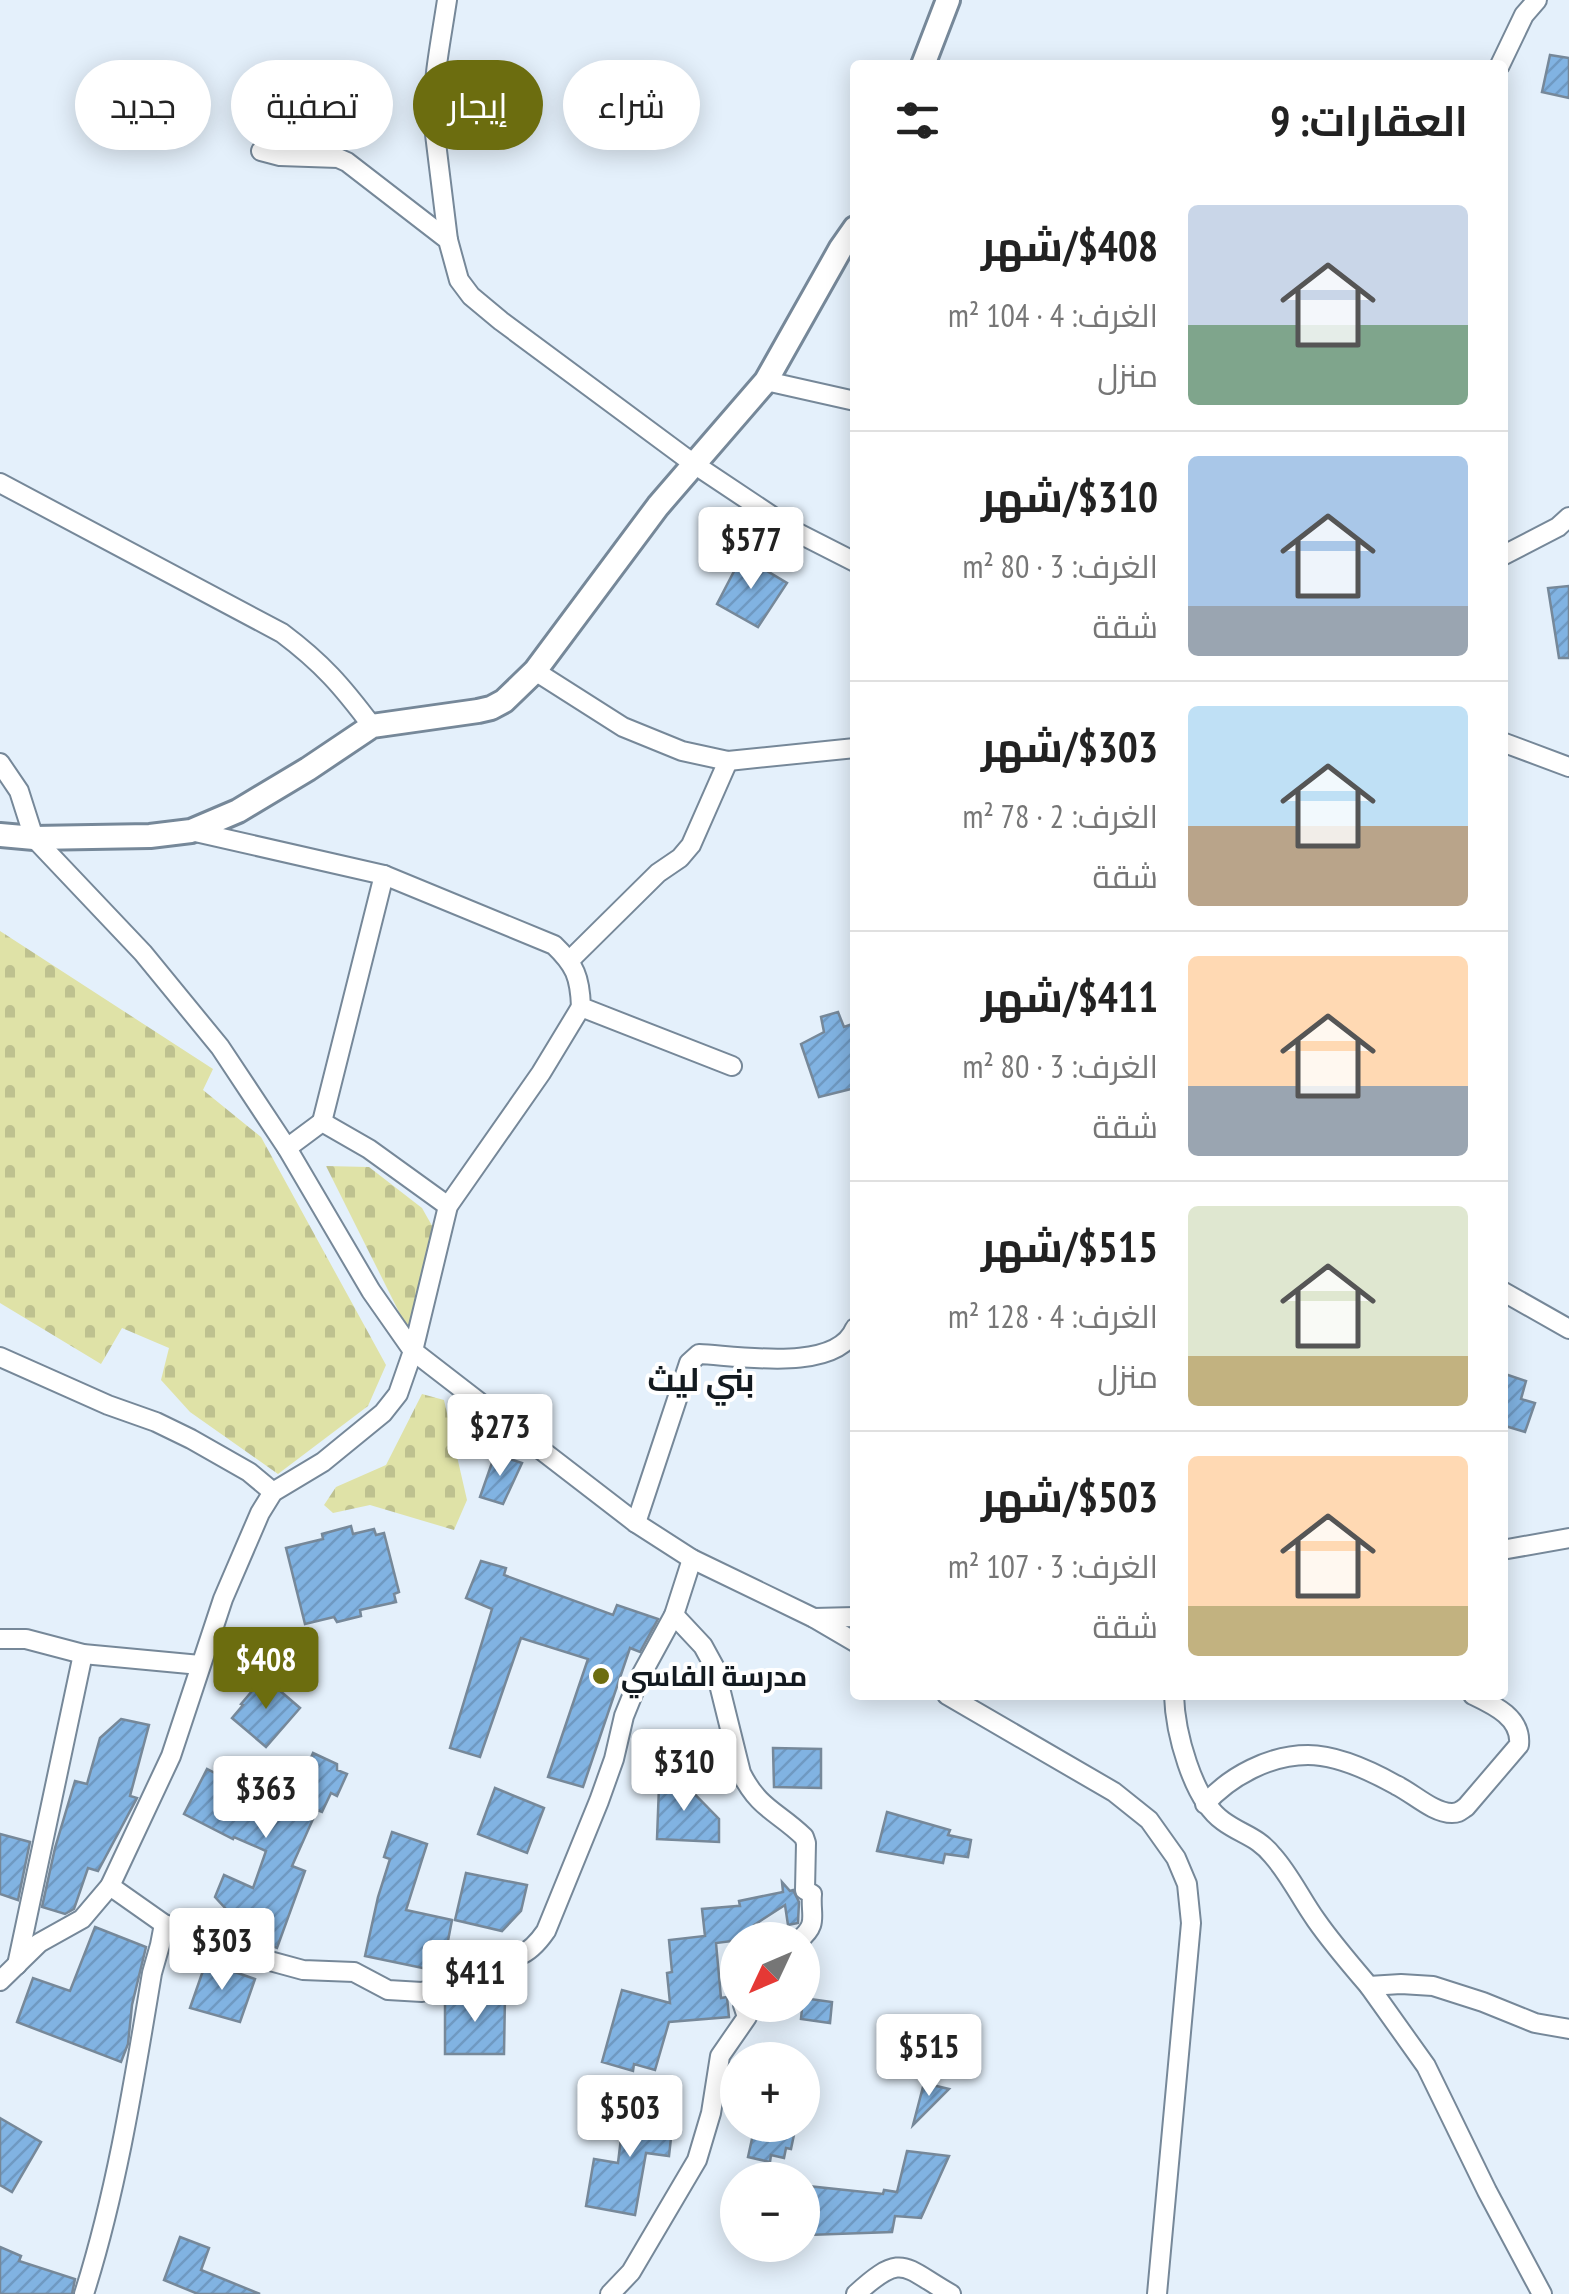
<!DOCTYPE html>
<html lang="ar">
<meta charset="utf-8">
<style>
:root{--surface:#fff;--page:#f6f6f6;--text:#222;--muted:#767676;--line:#e0e0e0;--accent:#6c6d0f}
body{margin:0;font-family:"PT Sans Narrow",Cairo,sans-serif;background:var(--page);color:var(--text);direction:rtl;height:100vh;display:flex;flex-direction:column;font-size:38px;white-space:nowrap}
*{box-sizing:border-box;margin:0}
p{font-size:32px;color:var(--muted)}
.icon{flex:none;width:55px;height:55px;fill:none;stroke:currentColor;stroke-width:2;stroke-linecap:round;stroke-linejoin:round}
.map{position:relative;flex:1;overflow:hidden;direction:ltr}
.sheet{position:absolute;left:850px;top:60px;width:658px;height:1640px;display:flex;flex-direction:column;background:var(--surface);border-radius:10px;box-shadow:0 5px 25px #0003;direction:rtl}
.sheet>*{flex:none}
.top-card{position:absolute;left:30px;top:60px;width:670px;height:90px;direction:rtl;display:flex;gap:20px}
.needle{width:65px;rotate:226deg}
.controls{position:absolute;left:720px;top:1922px;display:grid;gap:20px}
.controls a{display:grid;place-items:center;width:100px;height:100px;border-radius:50%;background:var(--surface);box-shadow:0 5px 25px #0003;font-size:50px}
.price{position:absolute;translate:-50% -85px;padding:0 22px;border-radius:10px;background:#fff;color:#222;font-size:32px;line-height:65px;filter:drop-shadow(0 2px 5px #0008)}
.price::after{content:'';position:absolute;left:50%;top:60px;width:30px;height:22px;margin-left:-15px;background:inherit;clip-path:polygon(0 0,100% 0,50% 100%)}
.price.active{background:var(--accent);color:#fff}
ul{padding:0;list-style:none}
li{display:flex;align-items:center;gap:30px;height:250px;padding:0 40px}
li+li{border-top:2px solid var(--line)}
li span{display:grid;place-items:center;flex:none;width:280px;height:200px;border-radius:10px;color:#555}
li>.icon{margin-inline-start:auto}
span .icon{width:120px;height:120px;fill:#fffc;stroke-width:1}
li b{font-size:42px}
h2{display:flex;justify-content:space-between;align-items:center;height:120px;padding:0 40px;font-size:42px}
.pill{padding:0 35px;border-radius:45px;background:var(--surface);box-shadow:0 5px 25px #0003;font-size:35px;line-height:90px}
.pill.active{background:var(--accent);color:#fff}
.map>svg:first-child{display:block}
.cemetery{fill:url(#cemetery-stones)}
.building{fill:url(#building-hatch);stroke:#768899;stroke-width:2.5}
.lines{fill:none;stroke-linecap:round;stroke-linejoin:round}
.minor-casing{stroke:#768899;stroke-width:22}
.tertiary-casing{stroke:#768899;stroke-width:28}
.minor{stroke:#fff;stroke-width:18}
.tertiary{stroke:#fff;stroke-width:22}
.poi-dot{fill:#6c6d0f;stroke:#fff;stroke-width:4}
.labels{text-anchor:middle;stroke-width:8;stroke-linejoin:round;paint-order:stroke}
.poi-label{font-size:28px;font-weight:bold;fill:#131a20;stroke:#fff;text-anchor:start}
.quarter-label{font-size:32px;font-weight:bold;fill:#131a20;stroke:#fff}
</style>
<div class="map">
<svg width="1569" height="2294" viewBox="0 0 1569 2294">
<defs>
<pattern id="cemetery-stones" width="16" height="16" patternUnits="userSpaceOnUse" patternTransform="scale(2.5)"><rect width="16" height="16" fill="#dfe2a7"/><path d="M2 7V4a2 2 0 0 1 4 0v3zM10 15v-3a2 2 0 0 1 4 0v3z" fill="#bec18f"/></pattern>
<pattern id="building-hatch" width="6" height="6" patternUnits="userSpaceOnUse" patternTransform="scale(2.5)"><rect width="6" height="6" fill="#81b3e2"/><path d="M-1 1l2-2M0 6l6-6M5 7l2-2" fill="none" stroke="#6f99c2"/></pattern>
</defs>
<rect width="100%" height="100%" fill="#e4f0fb"/>
<g class="cemetery">
<path d="M0,931L213,1069L203,1090L261,1137L386,1365L368,1406L278,1474L190,1412L161,1380L169,1348L122,1328L101,1364L0,1303Z"/>
<path d="M326,1166L369,1167L422,1208L435,1231L415,1344Z"/>
<path d="M422,1394L444,1400L467,1500L454,1530L370,1505L333,1513L324,1505L336,1487L386,1465Z"/>
</g>
<g class="building">
<path d="M1550,55L1569,58V98L1542,92Z"/>
<path d="M742,556L787,583L758,627L717,604Z"/>
<path d="M1569,586V658H1559L1548,588Z"/>
<path d="M838,1012L844,1027L855,1023V1088L819,1097L801,1044L824,1032L821,1017Z"/>
<path d="M1502,1373L1526,1381L1521,1399L1535,1403L1525,1432L1502,1425Z"/>
<path d="M495,1454L522,1463L503,1504L480,1497Z"/>
<path d="M351,1526L353,1534L374,1529L376,1535L384,1533L399,1592L394,1594L396,1602L360,1610L361,1616L337,1622L334,1617L305,1624L286,1548L323,1539L322,1534Z"/>
<path d="M481,1561L506,1568L504,1575L613,1615L617,1605L658,1619L640,1652L630,1648L583,1787L548,1777L588,1659L521,1638L480,1757L450,1748L492,1609L466,1598Z"/>
<path d="M264,1677L300,1708L266,1747L232,1718L243,1705L241,1704Z"/>
<path d="M121,1719L149,1725L130,1796L137,1798L98,1871L88,1868L74,1909L65,1914L42,1907L55,1848L75,1781L87,1784L100,1738Z"/>
<path d="M773,1748L821,1749V1788L774,1787Z"/>
<path d="M313,1753L337,1764V1770L347,1774L337,1796L331,1793L322,1812L317,1810L292,1866L305,1871L277,1948L256,1940L249,1934L215,1897L224,1875L253,1888L266,1851L234,1837L233,1839L184,1814L207,1769L283,1808L306,1758L310,1760Z"/>
<path d="M673,1772L719,1819V1842L657,1839L659,1786Z"/>
<path d="M495,1788L544,1808L527,1853L478,1834Z"/>
<path d="M887,1812L950,1830L948,1835L971,1840L968,1857L945,1854L943,1863L877,1851Z"/>
<path d="M392,1832L427,1844L406,1910L452,1920L442,1972L365,1956L378,1897L390,1859L384,1857Z"/>
<path d="M0,1834L30,1842L18,1900L0,1894Z"/>
<path d="M466,1873L527,1885L521,1911L502,1931L455,1920Z"/>
<path d="M782,1882L790,1891L793,1890L799,1902L798,1923L788,1925L785,1905L754,1925L756,1938L716,1943L721,1998L727,1997L729,2017L669,2022L655,2070L634,2064L633,2071L602,2062L622,1990L670,2003L667,1973L672,1972L669,1940L705,1936L702,1909L737,1906H740L739,1901L783,1892Z"/>
<path d="M95,1927L146,1947L132,2005L128,2044L121,2062L17,2022L33,1978L70,1991Z"/>
<path d="M206,1962L255,1979L240,2022L190,2008Z"/>
<path d="M458,1995H505L504,2054H445V1999Z"/>
<path d="M803,1998L832,2002L830,2023L801,2019Z"/>
<path d="M924,2083L949,2089L913,2125Z"/>
<path d="M625,2105L674,2111L669,2156L646,2153L635,2215L586,2206L594,2159L618,2163Z"/>
<path d="M0,2118L41,2142L12,2192L0,2185Z"/>
<path d="M755,2125H796L791,2149L786,2148L784,2158L771,2155L770,2162L748,2157Z"/>
<path d="M907,2151L949,2156L921,2218L895,2216L892,2232L808,2235L807,2186L883,2194L884,2190L897,2192Z"/>
<path d="M180,2237L209,2248L201,2270L260,2294H198L164,2280Z"/>
<path d="M0,2247L21,2256L19,2261L75,2279L72,2294H0Z"/>
</g>
<g class="lines">
<g class="minor-casing">
<g id="minor">
<path d="M447,0C441,40 433,78 433,118L448,240"/>
<path d="M1500,65L1524,15L1537,0"/>
<path d="M261,151L280,156L338,158L347,162L448,240L459,280L471,296L501,321L694,464L796,532L855,562"/>
<path d="M766,381L855,401"/>
<path d="M0,483L282,633C322,663 342,686 372,726"/>
<path d="M1502,556L1558,527L1569,517"/>
<path d="M535,671L623,727L682,751L728,761L855,748"/>
<path d="M1502,742L1569,767"/>
<path d="M0,763L19,791L34,838L143,953L220,1047L287,1148L371,1291L413,1351L636,1523L692,1559L814,1618L855,1642"/>
<path d="M191,831L384,875L554,945C575,965 580,977 581,1007L732,1066"/>
<path d="M570,960L658,873L680,858L691,845L728,761"/>
<path d="M322,1122L384,875"/>
<path d="M287,1148L322,1122L369,1149L448,1206"/>
<path d="M1502,1291L1569,1329"/>
<path d="M0,1357L108,1405L156,1422L191,1439L249,1472L273,1492"/>
<path d="M636,1523L689,1363L699,1354C740,1356 837,1373 855,1328"/>
<path d="M1502,1550L1569,1538"/>
<path d="M674,1615L703,1646L715,1668L741,1773C759,1809 777,1811 804,1837L806,1843L805,1890L812,1894C810,1916 819,1924 799,1940"/>
<path d="M814,1618L855,1617"/>
<path d="M0,1639H26L83,1654L200,1665"/>
<path d="M947,1695L1114,1792L1149,1820L1176,1858L1187,1884L1191,1923L1157,2294"/>
<path d="M1174,1695C1175,1731 1192,1799 1223,1821C1242,1835 1257,1836 1273,1856C1290,1875 1301,1899 1316,1920C1332,1943 1351,1965 1369,1986L1401,1984L1433,1986L1483,2002L1535,2023L1569,2029"/>
<path d="M1205,1804C1230,1776 1270,1755 1308,1755C1338,1755 1371,1771 1396,1785C1413,1793 1433,1813 1452,1813C1459,1813 1460,1811 1466,1807L1519,1745C1522,1718 1494,1705 1473,1695"/>
<path d="M110,1886L164,1924L244,1954L303,1970L354,1972L388,1990L422,1992L462,1981L481,1958C514,1959 526,1960 546,1931L599,1801L614,1759L624,1716L639,1679L674,1615L692,1559"/>
<path d="M17,1965L83,1654"/>
<path d="M0,1981L39,1943L82,1919L110,1886L171,1756L223,1599L260,1513L273,1492L323,1462L383,1413L398,1394L413,1351L448,1206L541,1073L581,1007"/>
<path d="M1369,1986L1426,2066L1487,2191L1542,2294"/>
<path d="M84,2294C117,2190 134,2081 152,1973L160,1945L164,1924"/>
<path d="M610,2294L631,2272L697,2160L711,2113L720,2056L747,2017L743,2005"/>
<path d="M856,2294C903,2251 903,2267 951,2294"/>
</g>
</g>
<g class="tertiary-casing">
<g id="tertiary">
<path d="M923,65L948,0"/>
<path d="M0,835L34,838L150,836L191,831L238,811L308,769L372,726L478,711L491,708L504,701L535,671L658,506L766,381L841,248L855,228"/>
</g>
</g>
<use href="#minor" class="minor"/>
<use href="#tertiary" class="tertiary"/>
</g>
<circle class="poi-dot" cx="601" cy="1676" r="10"/>
<g class="labels">
<g class="poi-label">
<text x="621" y="1686">مدرسة الفاسي</text>
</g>
<g class="quarter-label">
<text x="701" y="1391">بني ليث</text>
</g>
</g>
</svg>
<div class="controls">
<a><svg class="needle" viewBox="-14 -14 28 28"><path d="M0-13l5 13h-10z" fill="#e53935"/><path d="M0 13l5-13h-10z" fill="#767676"/></svg></a>
<a>+</a>
<a>−</a>
</div>
<b class="price" style="left:751px;top:592px">$577</b>
<b class="price" style="left:500px;top:1479px">$273</b>
<b class="price active" style="left:266px;top:1712px">$408</b>
<b class="price" style="left:684px;top:1814px">$310</b>
<b class="price" style="left:266px;top:1841px">$363</b>
<b class="price" style="left:222px;top:1993px">$303</b>
<b class="price" style="left:475px;top:2025px">$411</b>
<b class="price" style="left:929px;top:2099px">$515</b>
<b class="price" style="left:630px;top:2160px">$503</b>
<div class="top-card">
<a class="pill">شراء</a>
<a class="pill active">إيجار</a>
<a class="pill">تصفية</a>
<a class="pill">جديد</a>
</div>
<section class="sheet">
<h2>العقارات: 9<svg class="icon" aria-label="filters" viewBox="0 0 24 24"><path d="M4 7h16M4 17h16"/><circle cx="9" cy="7" r="2"/><circle cx="15" cy="17" r="2"/></svg></h2>
<ul>
<li><span style="background:linear-gradient(#c9d6e8 60%,#7fa58c 0)"><svg class="icon" aria-label="home" viewBox="0 0 24 24"><path d="M3 11l9-7 9 7M6 9v11h12V9"/></svg></span><div><b>$408/شهر</b><p>الغرف: 4 · 104 m²</p><p>منزل</p></div></li>
<li><span style="background:linear-gradient(#a9c7e8 75%,#9aa5b1 0)"><svg class="icon" aria-label="home" viewBox="0 0 24 24"><path d="M3 11l9-7 9 7M6 9v11h12V9"/></svg></span><div><b>$310/شهر</b><p>الغرف: 3 · 80 m²</p><p>شقة</p></div></li>
<li><span style="background:linear-gradient(#bfe0f5 60%,#b9a48a 0)"><svg class="icon" aria-label="home" viewBox="0 0 24 24"><path d="M3 11l9-7 9 7M6 9v11h12V9"/></svg></span><div><b>$303/شهر</b><p>الغرف: 2 · 78 m²</p><p>شقة</p></div></li>
<li><span style="background:linear-gradient(#ffd9b3 65%,#9aa5b1 0)"><svg class="icon" aria-label="home" viewBox="0 0 24 24"><path d="M3 11l9-7 9 7M6 9v11h12V9"/></svg></span><div><b>$411/شهر</b><p>الغرف: 3 · 80 m²</p><p>شقة</p></div></li>
<li><span style="background:linear-gradient(#dfe7d0 75%,#c2b280 0)"><svg class="icon" aria-label="home" viewBox="0 0 24 24"><path d="M3 11l9-7 9 7M6 9v11h12V9"/></svg></span><div><b>$515/شهر</b><p>الغرف: 4 · 128 m²</p><p>منزل</p></div></li>
<li><span style="background:linear-gradient(#ffd9b3 75%,#c2b280 0)"><svg class="icon" aria-label="home" viewBox="0 0 24 24"><path d="M3 11l9-7 9 7M6 9v11h12V9"/></svg></span><div><b>$503/شهر</b><p>الغرف: 3 · 107 m²</p><p>شقة</p></div></li>
</ul>
</section>
</div>
